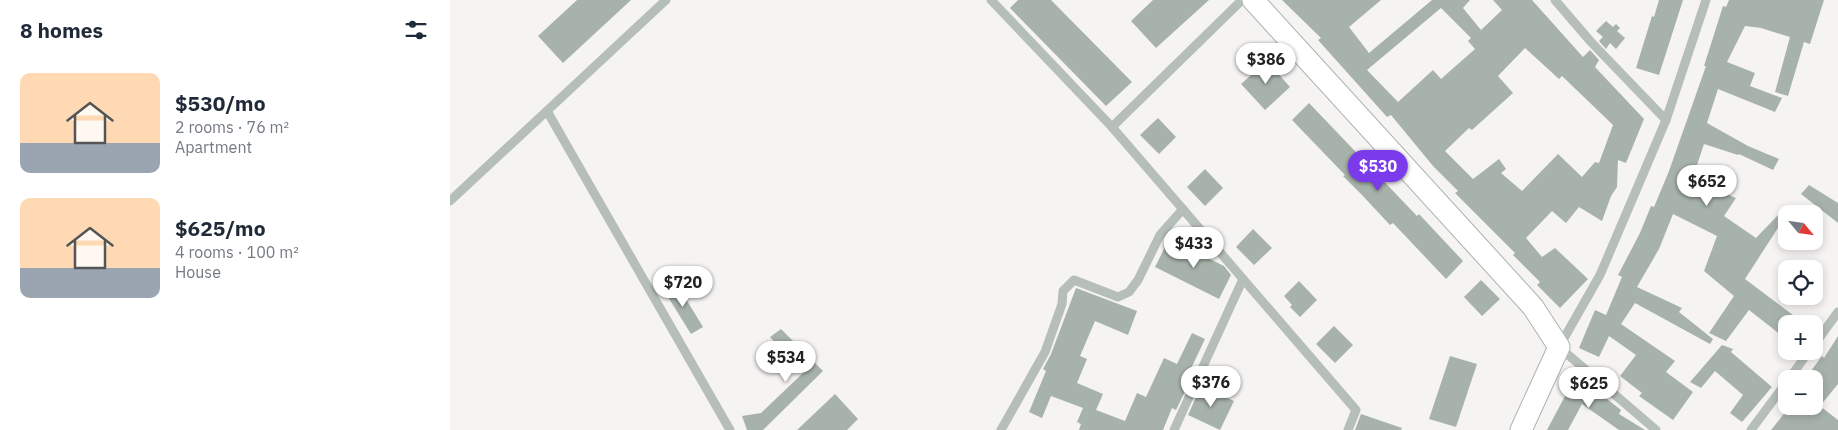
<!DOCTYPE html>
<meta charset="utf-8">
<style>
:root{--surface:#fff;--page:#f2f2f3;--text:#1f2937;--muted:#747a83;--accent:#7c3aed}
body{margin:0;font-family:"IBM Plex Sans",sans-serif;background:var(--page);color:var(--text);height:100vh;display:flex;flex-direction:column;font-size:19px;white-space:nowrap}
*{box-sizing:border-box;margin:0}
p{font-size:16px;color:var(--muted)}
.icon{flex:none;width:28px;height:28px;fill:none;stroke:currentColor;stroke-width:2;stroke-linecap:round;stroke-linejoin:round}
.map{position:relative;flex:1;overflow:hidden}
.drawer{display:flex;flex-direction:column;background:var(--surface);width:450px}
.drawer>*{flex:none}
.needle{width:32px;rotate:119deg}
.controls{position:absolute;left:1328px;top:205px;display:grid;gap:10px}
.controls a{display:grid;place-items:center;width:45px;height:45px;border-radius:10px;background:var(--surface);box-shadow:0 2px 8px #0003;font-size:25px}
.price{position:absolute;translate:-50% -42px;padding:0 11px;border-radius:18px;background:#fff;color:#222;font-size:16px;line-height:32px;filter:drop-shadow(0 1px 2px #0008)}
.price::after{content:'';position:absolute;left:50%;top:30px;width:15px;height:11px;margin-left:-8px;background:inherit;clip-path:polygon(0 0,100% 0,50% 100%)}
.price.current{background:var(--accent);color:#fff}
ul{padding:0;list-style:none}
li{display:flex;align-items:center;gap:15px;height:125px;padding:0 20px}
li span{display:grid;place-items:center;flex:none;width:140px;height:100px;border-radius:10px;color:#555}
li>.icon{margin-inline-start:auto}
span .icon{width:60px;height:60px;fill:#fffc;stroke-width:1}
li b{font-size:21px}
h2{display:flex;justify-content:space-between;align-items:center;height:60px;padding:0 20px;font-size:21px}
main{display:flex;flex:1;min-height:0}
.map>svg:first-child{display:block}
.building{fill:#a7b3aa;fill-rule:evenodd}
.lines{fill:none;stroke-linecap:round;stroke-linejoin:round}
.major-casing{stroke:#aab4ad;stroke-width:23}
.minor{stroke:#b6beb8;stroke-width:9}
.major{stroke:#fff;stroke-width:21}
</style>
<main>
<section class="drawer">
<h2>8 homes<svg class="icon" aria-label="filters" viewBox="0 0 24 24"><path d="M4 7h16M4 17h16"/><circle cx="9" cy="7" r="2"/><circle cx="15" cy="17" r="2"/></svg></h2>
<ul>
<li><span style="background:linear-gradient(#ffd9b3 70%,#9aa5b1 0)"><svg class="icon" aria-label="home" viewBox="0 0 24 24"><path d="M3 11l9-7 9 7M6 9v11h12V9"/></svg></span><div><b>$530/mo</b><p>2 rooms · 76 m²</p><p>Apartment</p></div></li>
<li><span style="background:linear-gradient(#ffd9b3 70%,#9aa5b1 0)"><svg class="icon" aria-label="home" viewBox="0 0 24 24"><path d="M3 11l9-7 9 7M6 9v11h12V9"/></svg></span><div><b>$625/mo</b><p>4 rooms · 100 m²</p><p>House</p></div></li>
</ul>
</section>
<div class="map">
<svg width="1388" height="430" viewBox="0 0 1388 430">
<rect width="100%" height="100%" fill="#f6f3f3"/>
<g class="building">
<path d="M127,0H181L113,63L88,36Z"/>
<path d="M568,0H601L682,82L656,106L560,8Z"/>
<path d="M703,0H759L706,48L681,21Z"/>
<path d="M832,0H931L899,27L919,53L982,0H1020L1013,8L1031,30L1052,10L1043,0H1082L1133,57L1140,50L1149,60L1145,67L1194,119L1176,163L1168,160L1167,187L1161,196L1152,221L1129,207L1116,223L1102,211L1076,238L1092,257L1105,248L1138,279L1110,308L1087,285L1090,282L1063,255L1065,253L1005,193L1008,191L983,166L941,115L937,117L868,40L871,38ZM991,8L1021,38L1018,41L1025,49L991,79L983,70L948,102L917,70ZM1075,48L1109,79L1112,76L1163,125L1149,163L1145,162L1132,177L1108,154L1072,191L1051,173L1056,169L1049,159L1023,179L995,151L1019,128L1022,130L1063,93L1048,76Z"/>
<path d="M1209,0H1233L1209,75L1186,68L1202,16L1204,17Z"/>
<path d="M1279,0H1374L1360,44L1354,42L1338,96L1325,92L1340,37L1311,28L1295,26L1277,62L1305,73L1300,86L1332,98L1325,112L1268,89L1257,123L1298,146L1329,159L1323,170L1289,154L1288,155L1254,144L1242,180L1286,198L1274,216L1306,238L1330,213L1335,217L1295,279L1355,324H1336V339L1299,310L1276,341L1259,333L1284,296L1254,271L1267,236L1223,214L1209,249L1187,287L1232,308L1229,312L1263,339L1260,344L1185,303L1171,324L1225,361L1216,372L1243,392L1223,420L1189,396L1192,393L1170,376L1186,355L1159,336L1149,357L1129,348L1145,310L1156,315L1172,277L1168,275L1190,233L1201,206L1204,207L1219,171L1256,66H1254L1273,6L1276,7Z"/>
<path d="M1156,21L1163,27L1166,24L1170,28L1167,31L1175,38L1166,49L1160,43L1156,49L1149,41L1153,37L1146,31Z"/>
<path d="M817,61L840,87L815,110L791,84Z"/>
<path d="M859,103L967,216L969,214L1013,261L996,279L943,223L940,225L912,195L893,176L895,175L842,120Z"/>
<path d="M708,118L726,137L709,154L690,135Z"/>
<path d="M755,169L773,188L755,206L737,187Z"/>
<path d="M1359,185L1388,203V223L1351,194Z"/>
<path d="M803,229L822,248L804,265L786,247Z"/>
<path d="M719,239L774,266L781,275L769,299L705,267Z"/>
<path d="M1031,280L1050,299L1032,316L1014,297Z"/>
<path d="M225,281L253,327L241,334L213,289Z"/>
<path d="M849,281L867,300L850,317L840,307L842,305L834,296Z"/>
<path d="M626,288L687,311L678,335L645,321L630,356L637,359L627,383L653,394L646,410L675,421L687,393L696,397L714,358L727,364L742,333L755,339L736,379L740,381L726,410L722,408L713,430H629L631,424L627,422L633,408L601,396L592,418L579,412L596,371L593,369L601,354Z"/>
<path d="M884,326L903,345L885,363L866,344Z"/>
<path d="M331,329L373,371L313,430H297L292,416L311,413L353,373L320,337Z"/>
<path d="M1388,336V384L1370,406L1388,420V430H1321L1340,406H1364V379H1355L1372,356L1374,358Z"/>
<path d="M1272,345L1283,349L1281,352L1322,387L1292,422L1280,413L1293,395L1265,371L1251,388L1240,382Z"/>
<path d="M1000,356L1027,364L1006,427L979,419Z"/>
<path d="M1130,378L1171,410L1169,414L1195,430H1169L1132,404L1118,430H1097L1115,396L1118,398Z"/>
<path d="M751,386L784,401L770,430L738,415Z"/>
<path d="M385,394L408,419L397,430H347Z"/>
<path d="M911,414L952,428L951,430H905Z"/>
</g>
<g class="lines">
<g class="major-casing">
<path id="major" d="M803,0L1083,307L1109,347L1071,430"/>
</g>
<g class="minor">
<path d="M541,0L662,127L906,410L898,430"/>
<path d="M1105,0L1141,42L1216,120"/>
<path d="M97,111L280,430"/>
<path d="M662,127L792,0"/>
<path d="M0,201L216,0"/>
<path d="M1364,345L1388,312"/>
<path d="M1339,379L1359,351"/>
<path d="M551,430L595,352L612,304L613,291L624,280L668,297L679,292L688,280L710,235L733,209"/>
<path d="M724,430L793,279"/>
<path d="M1206,430L1109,347L1150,275L1185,193L1216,120L1256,0"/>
<path d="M1301,430L1336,383"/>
</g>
<use href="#major" class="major"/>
</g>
</svg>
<div class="controls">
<a><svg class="needle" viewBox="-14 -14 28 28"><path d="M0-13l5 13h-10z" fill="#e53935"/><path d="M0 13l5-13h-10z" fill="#747a83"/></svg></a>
<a><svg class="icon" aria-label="locate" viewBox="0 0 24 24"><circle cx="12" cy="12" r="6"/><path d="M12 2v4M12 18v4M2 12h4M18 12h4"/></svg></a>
<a>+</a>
<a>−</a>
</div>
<b class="price" style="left:816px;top:85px">$386</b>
<b class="price current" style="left:928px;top:192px">$530</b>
<b class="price" style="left:1257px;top:207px">$652</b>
<b class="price" style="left:744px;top:269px">$433</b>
<b class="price" style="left:233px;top:308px">$720</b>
<b class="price" style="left:336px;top:383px">$534</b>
<b class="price" style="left:761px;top:408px">$376</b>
<b class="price" style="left:1139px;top:409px">$625</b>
</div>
</main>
